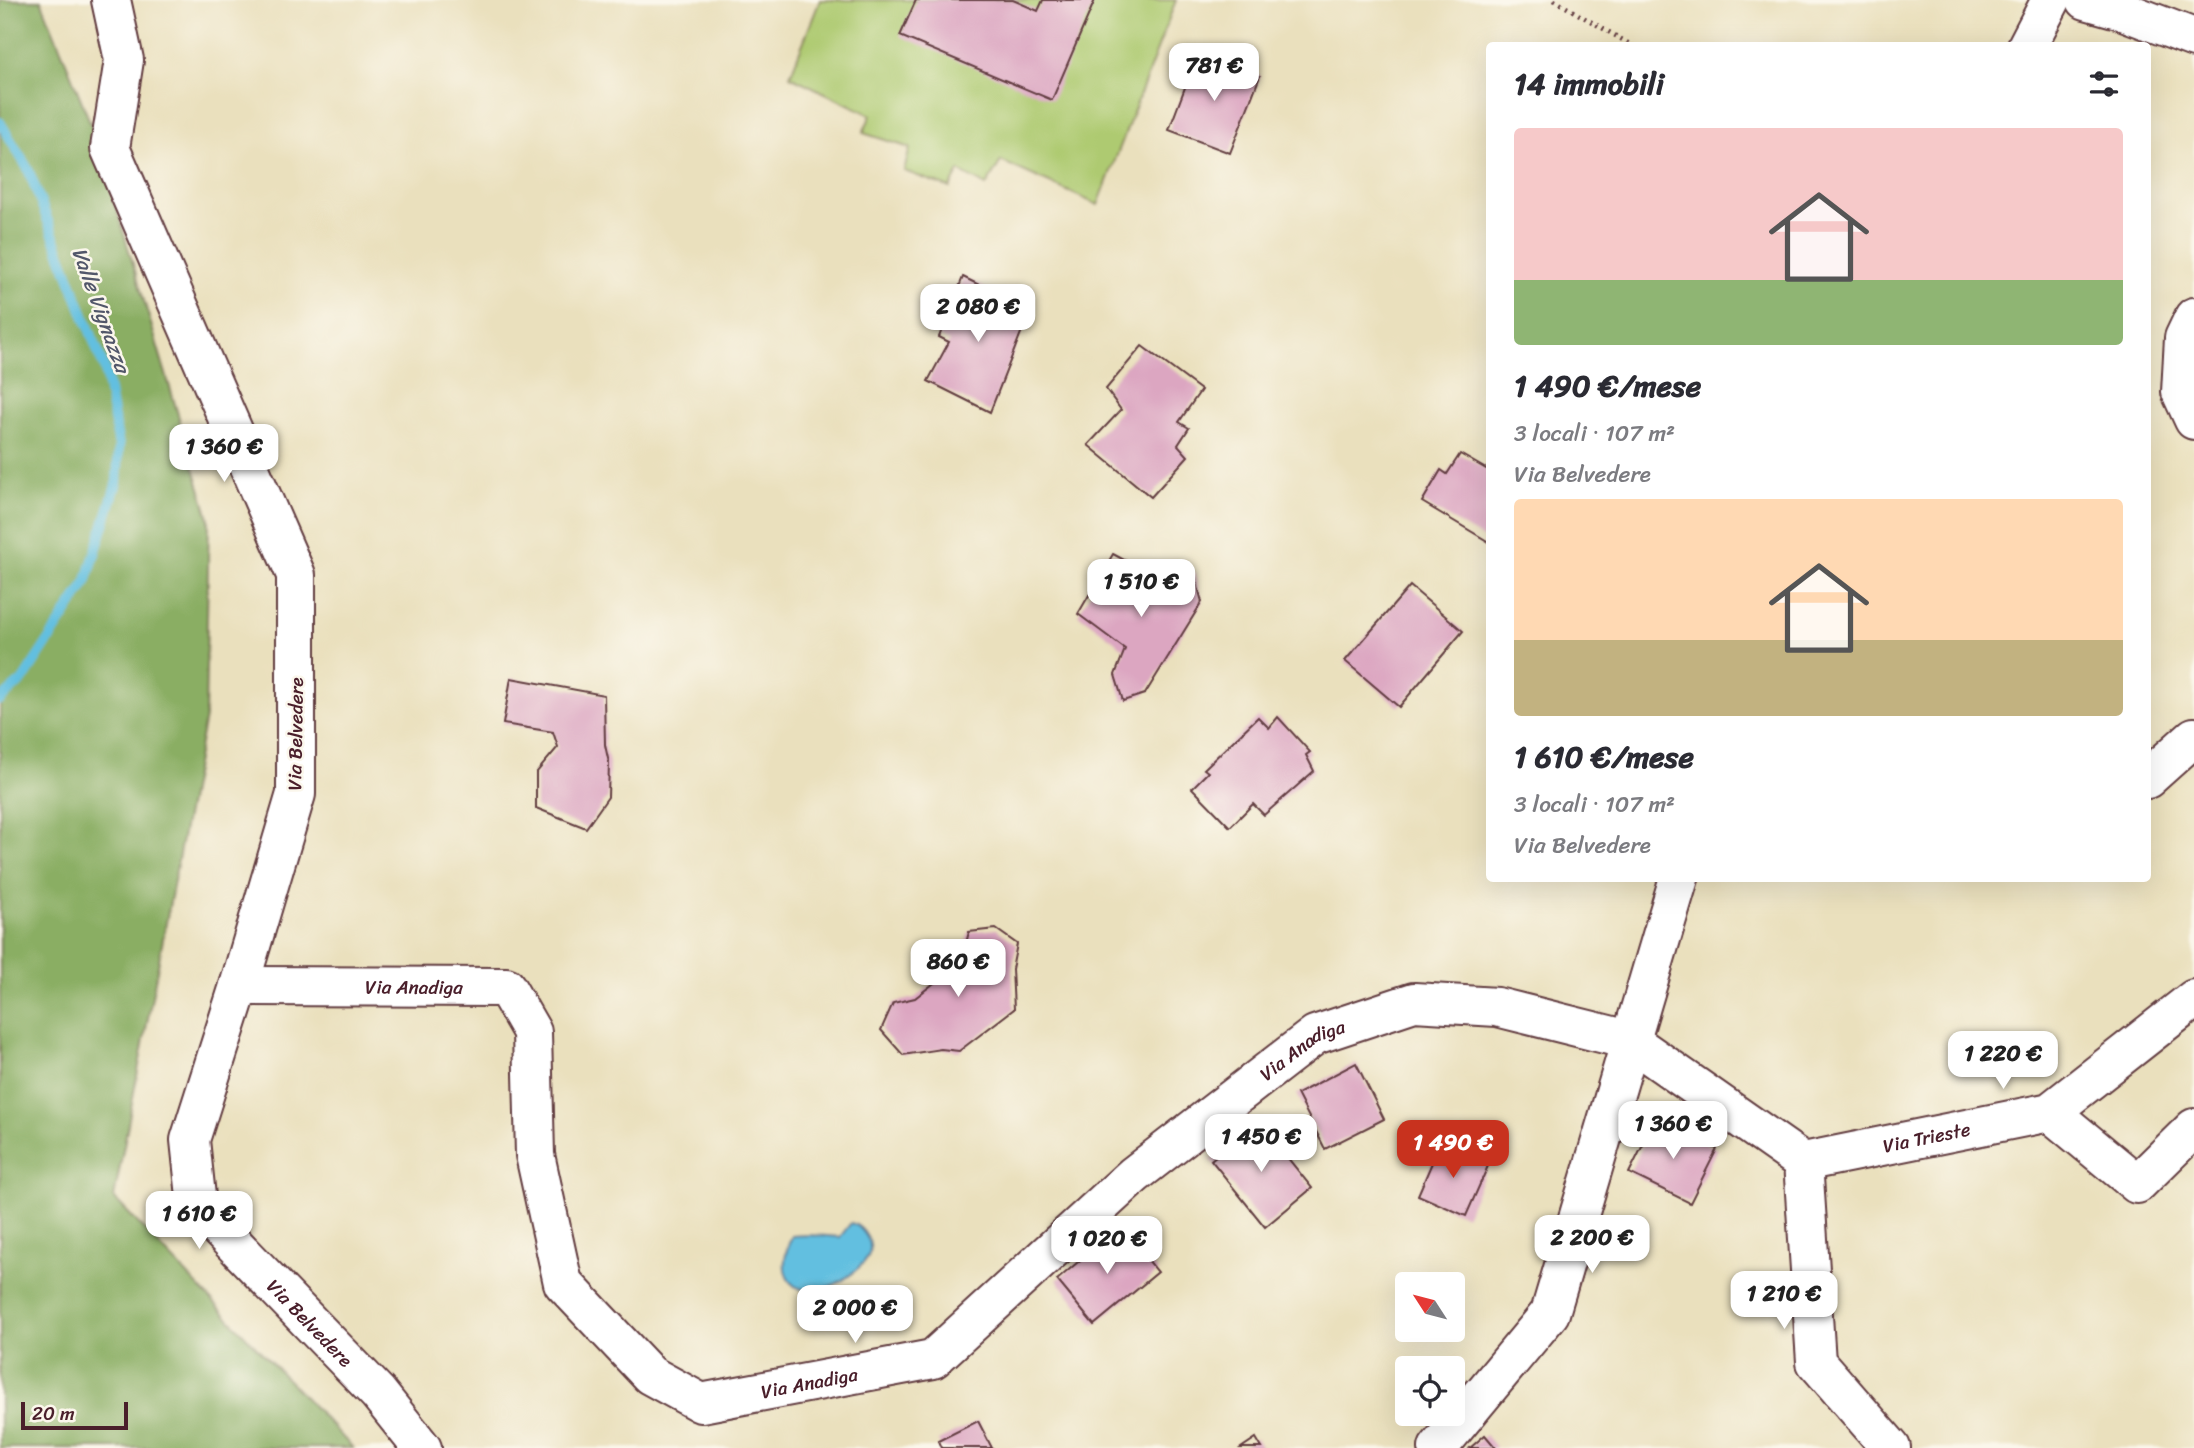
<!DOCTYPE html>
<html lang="it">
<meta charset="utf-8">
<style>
:root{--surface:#fff;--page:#f2f2f3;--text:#2b2b33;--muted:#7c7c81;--accent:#c8321e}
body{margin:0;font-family:Sriracha,sans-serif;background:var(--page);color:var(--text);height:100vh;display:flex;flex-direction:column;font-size:26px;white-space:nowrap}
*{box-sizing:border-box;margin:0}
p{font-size:23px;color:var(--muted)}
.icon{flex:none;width:38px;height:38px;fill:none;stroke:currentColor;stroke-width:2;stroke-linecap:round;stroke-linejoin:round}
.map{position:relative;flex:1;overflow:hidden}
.sheet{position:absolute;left:1486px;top:42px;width:665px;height:840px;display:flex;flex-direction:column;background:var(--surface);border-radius:7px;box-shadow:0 7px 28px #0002}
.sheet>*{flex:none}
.needle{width:46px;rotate:306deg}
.controls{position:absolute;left:1395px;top:1272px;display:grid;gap:14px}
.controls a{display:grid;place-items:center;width:70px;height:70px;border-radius:7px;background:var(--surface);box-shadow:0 7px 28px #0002;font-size:35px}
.scale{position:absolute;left:21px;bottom:18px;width:107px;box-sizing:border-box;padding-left:7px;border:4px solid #4a1f2b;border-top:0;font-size:19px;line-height:24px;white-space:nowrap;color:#4a1f2b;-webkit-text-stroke:5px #fbf7ec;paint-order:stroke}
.price{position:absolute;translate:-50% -60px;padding:0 16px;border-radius:14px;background:#fff;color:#222;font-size:23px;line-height:46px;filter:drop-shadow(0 2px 4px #0008)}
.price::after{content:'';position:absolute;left:50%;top:42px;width:21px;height:16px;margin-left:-10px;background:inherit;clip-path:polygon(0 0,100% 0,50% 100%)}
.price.selected{background:var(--accent);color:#fff}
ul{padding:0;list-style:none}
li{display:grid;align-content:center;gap:14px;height:371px;padding:0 28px}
li span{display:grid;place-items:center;height:217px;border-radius:7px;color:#555}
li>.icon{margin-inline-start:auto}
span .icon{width:126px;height:126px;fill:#fffc;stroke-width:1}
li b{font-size:30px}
h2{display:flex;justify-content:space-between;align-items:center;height:84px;padding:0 28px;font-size:30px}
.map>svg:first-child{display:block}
.green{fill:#aeca71;stroke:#7c744e;stroke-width:2}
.forest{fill:#8aae63;stroke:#6a6647;stroke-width:2}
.water{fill:#62bfe0;stroke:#566f86;stroke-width:2}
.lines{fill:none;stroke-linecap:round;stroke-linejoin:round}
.stream{stroke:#62bfe0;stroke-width:10}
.building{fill:#dca6c1}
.minor-casing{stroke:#623c41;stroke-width:42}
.path{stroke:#623c41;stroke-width:4.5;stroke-dasharray:2 5;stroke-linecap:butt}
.minor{stroke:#fff;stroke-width:38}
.labels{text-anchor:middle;stroke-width:5;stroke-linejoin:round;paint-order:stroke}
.street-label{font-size:19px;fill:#4a1f2b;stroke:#fbf7ec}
.water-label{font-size:21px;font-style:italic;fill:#52576a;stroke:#fbf7ec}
</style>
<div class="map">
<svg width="2194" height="1448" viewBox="0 0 2194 1448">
<rect width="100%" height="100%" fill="#fbf7ec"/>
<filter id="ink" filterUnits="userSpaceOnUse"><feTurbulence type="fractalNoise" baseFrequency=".0143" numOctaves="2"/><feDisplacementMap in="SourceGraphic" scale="14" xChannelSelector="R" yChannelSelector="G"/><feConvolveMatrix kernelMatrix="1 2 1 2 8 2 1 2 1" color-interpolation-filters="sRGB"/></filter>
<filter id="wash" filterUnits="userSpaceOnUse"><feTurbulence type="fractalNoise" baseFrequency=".00686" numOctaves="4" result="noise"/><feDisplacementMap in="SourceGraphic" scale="28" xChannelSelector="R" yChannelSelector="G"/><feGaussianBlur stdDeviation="1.57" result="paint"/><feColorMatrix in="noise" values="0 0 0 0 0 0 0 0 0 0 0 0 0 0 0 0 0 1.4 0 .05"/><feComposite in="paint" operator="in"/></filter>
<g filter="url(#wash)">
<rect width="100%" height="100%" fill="#eae0bd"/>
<path class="green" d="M820,0H1176L1098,205L1001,161L986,186L959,171L950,188L904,171L910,148L863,133L871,115L790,76Z"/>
<path class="forest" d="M0,0H41L92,127L209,518L205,717L114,1198L353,1448H0Z"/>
<path class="water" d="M851,1223C859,1225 863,1230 867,1237C875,1250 867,1260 857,1269C819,1305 765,1296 792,1236C808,1234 824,1236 840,1237Z"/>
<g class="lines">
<path class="stream" d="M0,122L28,169L105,370L119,446L117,482L86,583L23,680L0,700"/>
</g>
<g id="blocks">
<g class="building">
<path d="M916,0H1013L1038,11L1043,0H1095L1052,100L900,36Z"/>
<path d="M1198,53L1260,76L1230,153L1169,130Z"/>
<path d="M963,277L1030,310L990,412L928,381L949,342L939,337Z"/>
<path d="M1142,346L1201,390L1179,422L1189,428L1178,445L1188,456L1151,497L1088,445L1121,410L1106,389Z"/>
<path d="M1460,454L1486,469L1489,464V542L1422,502L1441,470L1447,474Z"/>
<path d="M1113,554L1154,576L1174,580L1194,572L1202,602L1145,694L1123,701L1115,675L1125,649L1078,614Z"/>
<path d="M1410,586L1463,631L1399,707L1345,661Z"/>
<path d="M511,678L604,695L605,745L609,763L608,797L586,828L536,808V773L558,747L553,732L503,724Z"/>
<path d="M1258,717L1269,728L1278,717L1310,752L1306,755L1314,771L1264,815L1253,804L1230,827L1192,788L1208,772L1204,769Z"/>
<path d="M996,929L1017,944L1012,969L1014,1009L959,1051L941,1049L903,1055L881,1030L893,1003L915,998L961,962L969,932Z"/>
<path d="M1356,1063L1384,1119L1325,1149L1297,1094Z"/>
<path d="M1656,1119L1717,1149L1690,1203L1629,1173Z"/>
<path d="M1258,1121L1312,1188L1265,1227L1211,1160Z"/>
<path d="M1440,1144L1488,1166L1466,1216L1418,1195Z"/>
<path d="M1120,1226L1158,1272L1094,1325L1057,1280Z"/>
<path d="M978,1421L992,1448H941L938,1441Z"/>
<path d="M1485,1435L1496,1448H1470Z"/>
<path d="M1256,1438L1262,1448H1241Z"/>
</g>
</g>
</g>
<g filter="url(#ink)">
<use href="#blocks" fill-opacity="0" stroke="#623c41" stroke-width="2"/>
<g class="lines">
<g class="minor-casing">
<g id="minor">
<path id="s1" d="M111,0L124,60L110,148L296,575V794L239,986L190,1140L197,1206L378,1393L422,1448"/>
<path d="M2086,0L2118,9L2194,38"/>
<path d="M2027,46L2051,0"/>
<path d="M2194,317L2184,338L2181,392L2194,420"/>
<path d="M2147,779L2194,737"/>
<path id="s2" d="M239,986L506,987L532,1032L535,1155L563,1283L650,1375L701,1403L933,1359L1134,1175L1315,1035L1414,1002L1497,1007L1629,1040L1803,1162"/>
<path d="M2050,1112L2137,1184L2194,1128"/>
<path id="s3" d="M1803,1162L2050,1112L2194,999"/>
<path d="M1803,1162L1816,1362L1891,1448"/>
<path d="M1438,1448L1550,1313L1679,878"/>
</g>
</g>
<path class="path" d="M1554,0L1633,46"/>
<use href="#minor" class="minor"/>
</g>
</g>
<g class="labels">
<g class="street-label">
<text transform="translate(295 734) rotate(-89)" y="7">Via Belvedere</text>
<text dy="7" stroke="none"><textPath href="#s2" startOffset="175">Via Anadiga</textPath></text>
<text dy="7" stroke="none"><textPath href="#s2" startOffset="1477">Via Anadiga</textPath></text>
<text dy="7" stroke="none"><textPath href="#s3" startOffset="126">Via Trieste</textPath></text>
<text dy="7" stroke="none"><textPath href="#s1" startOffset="1426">Via Belvedere</textPath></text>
<text dy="7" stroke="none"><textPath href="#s2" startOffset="868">Via Anadiga</textPath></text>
</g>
<g class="water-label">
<text transform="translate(101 310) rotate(70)" y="7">Valle Vignazza</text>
</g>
</g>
</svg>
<div class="controls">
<a><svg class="needle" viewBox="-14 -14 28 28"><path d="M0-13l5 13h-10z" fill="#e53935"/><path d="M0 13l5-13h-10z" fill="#7c7c81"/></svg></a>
<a><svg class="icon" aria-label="locate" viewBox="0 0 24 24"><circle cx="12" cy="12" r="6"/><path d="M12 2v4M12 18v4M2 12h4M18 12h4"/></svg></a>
</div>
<div class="scale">20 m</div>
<b class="price" style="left:1214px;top:103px">781 €</b>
<b class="price" style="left:978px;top:344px">2 080 €</b>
<b class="price" style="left:224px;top:484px">1 360 €</b>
<b class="price" style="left:1141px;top:619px">1 510 €</b>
<b class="price" style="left:958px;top:999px">860 €</b>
<b class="price" style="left:2003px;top:1091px">1 220 €</b>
<b class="price" style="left:1673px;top:1161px">1 360 €</b>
<b class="price" style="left:1261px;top:1174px">1 450 €</b>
<b class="price selected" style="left:1453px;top:1180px">1 490 €</b>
<b class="price" style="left:199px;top:1251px">1 610 €</b>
<b class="price" style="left:1592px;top:1275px">2 200 €</b>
<b class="price" style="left:1107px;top:1276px">1 020 €</b>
<b class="price" style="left:1784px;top:1331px">1 210 €</b>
<b class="price" style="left:855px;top:1345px">2 000 €</b>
<section class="sheet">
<h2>14 immobili<svg class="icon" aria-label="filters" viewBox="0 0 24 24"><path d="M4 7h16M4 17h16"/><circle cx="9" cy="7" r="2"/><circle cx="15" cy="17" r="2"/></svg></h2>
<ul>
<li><span style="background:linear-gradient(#f6c9c9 70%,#8fb573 0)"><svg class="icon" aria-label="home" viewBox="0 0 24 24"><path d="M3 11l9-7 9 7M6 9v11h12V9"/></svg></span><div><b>1 490 €/mese</b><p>3 locali · 107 m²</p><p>Via Belvedere</p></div></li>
<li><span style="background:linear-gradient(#ffd9b3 65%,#c2b280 0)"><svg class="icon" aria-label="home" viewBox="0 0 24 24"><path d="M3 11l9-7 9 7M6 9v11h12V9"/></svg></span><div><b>1 610 €/mese</b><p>3 locali · 107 m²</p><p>Via Belvedere</p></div></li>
</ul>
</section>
</div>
